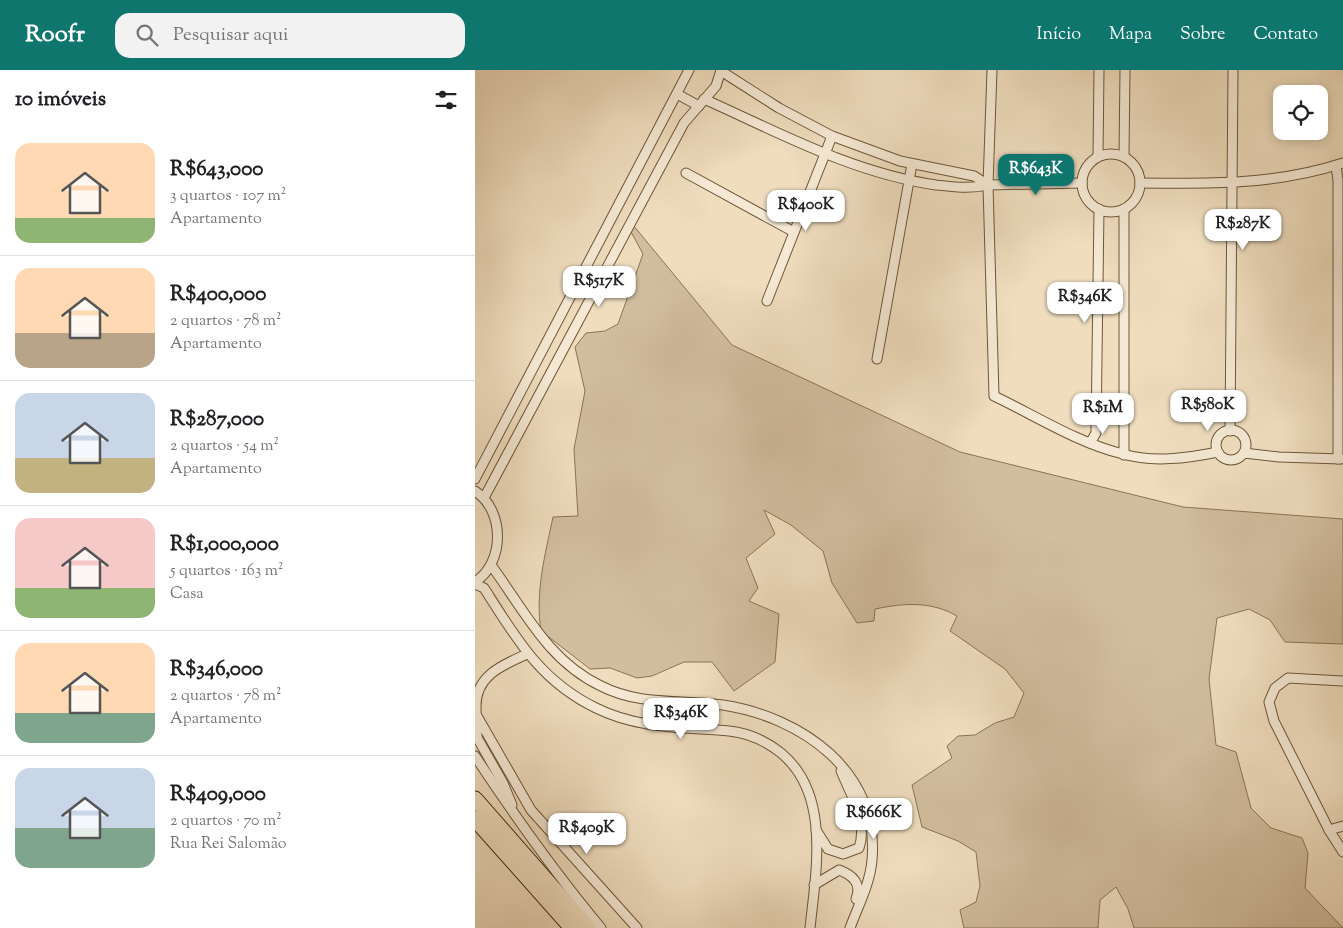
<!DOCTYPE html>
<html lang="pt">
<meta charset="utf-8">
<style>
:root{--surface:#fff;--page:#f2f2f2;--text:#202124;--muted:#757577;--line:#e0e0e0;--accent:#0f766e}
body{margin:0;font-family:"Sorts Mill Goudy",serif;background:var(--page);color:var(--text);height:100vh;display:flex;flex-direction:column;font-size:19px;white-space:nowrap}
*{box-sizing:border-box;margin:0}
p{font-size:16px;color:var(--muted)}
.icon{flex:none;width:28px;height:28px;fill:none;stroke:currentColor;stroke-width:2;stroke-linecap:round;stroke-linejoin:round}
.map{position:relative;flex:1;overflow:hidden}
.sheet{display:flex;flex-direction:column;background:var(--surface);width:475px}
.sheet>*{flex:none}
.controls{position:absolute;left:798px;top:15px;display:grid;gap:10px}
.controls a{display:grid;place-items:center;width:55px;height:55px;border-radius:10px;background:var(--surface);box-shadow:0 2px 12px #0003;font-size:25px}
.price{position:absolute;translate:-50% -42px;padding:0 11px;border-radius:10px;background:#fff;color:#222;font-size:16px;line-height:32px;filter:drop-shadow(0 1px 2px #0008)}
.price::after{content:'';position:absolute;left:50%;top:30px;width:15px;height:11px;margin-left:-8px;background:inherit;clip-path:polygon(0 0,100% 0,50% 100%)}
.price.current{background:var(--accent);color:#fff}
ul{padding:0;list-style:none}
li{display:flex;align-items:center;gap:15px;height:125px;padding:0 15px}
li+li{border-top:1px solid var(--line)}
li span{display:grid;place-items:center;flex:none;width:140px;height:100px;border-radius:15px;color:#555}
li>.icon{margin-inline-start:auto}
span .icon{width:60px;height:60px;fill:#fffc;stroke-width:1}
li b{font-size:21px}
h2{display:flex;justify-content:space-between;align-items:center;height:60px;padding:0 15px;font-size:21px}
header{display:flex;align-items:center;gap:30px;box-sizing:border-box;height:70px;padding:0 25px;background:var(--accent);color:#fff}
header strong{font-size:24px}
nav{display:flex;gap:28px;margin-inline-start:auto;font-size:18px}
.search{width:350px;height:45px;background:var(--page);display:flex;align-items:center;gap:12px;box-sizing:border-box;padding:0 18px;border-radius:15px;color:var(--muted);font-size:19px}
main{display:flex;flex:1;min-height:0}
.map>svg:first-child{display:block}
.green{fill:#d2be9f;stroke:#8a7454}
.lines{fill:none;stroke-linecap:round;stroke-linejoin:round}
.minor-casing{stroke:#6e5637;stroke-width:11}
.primary-casing{stroke:#43290a;stroke-width:17}
.minor{stroke:#f5e9d5;stroke-width:9}
.primary{stroke:#efddbe;stroke-width:15}
</style>
<header>
<strong>Roofr</strong>
<div class="search"><svg class="icon" aria-label="search" viewBox="0 0 24 24"><circle cx="10" cy="10" r="6"/><path d="M15 15l6 6"/></svg>Pesquisar aqui</div>
<nav><a>Início</a><a>Mapa</a><a>Sobre</a><a>Contato</a></nav>
</header>
<main>
<section class="sheet">
<h2>10 imóveis<svg class="icon" aria-label="filters" viewBox="0 0 24 24"><path d="M4 7h16M4 17h16"/><circle cx="9" cy="7" r="2"/><circle cx="15" cy="17" r="2"/></svg></h2>
<ul>
<li><span style="background:linear-gradient(#ffd9b3 75%,#8fb573 0)"><svg class="icon" aria-label="home" viewBox="0 0 24 24"><path d="M3 11l9-7 9 7M6 9v11h12V9"/></svg></span><div><b>R$643,000</b><p>3 quartos · 107 m²</p><p>Apartamento</p></div></li>
<li><span style="background:linear-gradient(#ffd9b3 65%,#b9a48a 0)"><svg class="icon" aria-label="home" viewBox="0 0 24 24"><path d="M3 11l9-7 9 7M6 9v11h12V9"/></svg></span><div><b>R$400,000</b><p>2 quartos · 78 m²</p><p>Apartamento</p></div></li>
<li><span style="background:linear-gradient(#c9d6e8 65%,#c2b280 0)"><svg class="icon" aria-label="home" viewBox="0 0 24 24"><path d="M3 11l9-7 9 7M6 9v11h12V9"/></svg></span><div><b>R$287,000</b><p>2 quartos · 54 m²</p><p>Apartamento</p></div></li>
<li><span style="background:linear-gradient(#f6c9c9 70%,#8fb573 0)"><svg class="icon" aria-label="home" viewBox="0 0 24 24"><path d="M3 11l9-7 9 7M6 9v11h12V9"/></svg></span><div><b>R$1,000,000</b><p>5 quartos · 163 m²</p><p>Casa</p></div></li>
<li><span style="background:linear-gradient(#ffd9b3 70%,#7fa58c 0)"><svg class="icon" aria-label="home" viewBox="0 0 24 24"><path d="M3 11l9-7 9 7M6 9v11h12V9"/></svg></span><div><b>R$346,000</b><p>2 quartos · 78 m²</p><p>Apartamento</p></div></li>
<li><span style="background:linear-gradient(#c9d6e8 60%,#7fa58c 0)"><svg class="icon" aria-label="home" viewBox="0 0 24 24"><path d="M3 11l9-7 9 7M6 9v11h12V9"/></svg></span><div><b>R$409,000</b><p>2 quartos · 70 m²</p><p>Rua Rei Salomão</p></div></li>
</ul>
</section>
<div class="map">
<svg width="868" height="858" viewBox="0 0 868 858">
<rect width="100%" height="100%" fill="#efddbe"/>
<filter id="stains"><feTurbulence type="fractalNoise" baseFrequency=".004" numOctaves="4"/><feColorMatrix values="0 0 0 0 .2 0 0 0 0 .09 0 0 0 0 .02 0 0 0 .5 -.17"/></filter>
<radialGradient id="worn" r=".72"><stop offset=".6" stop-color="#630" stop-opacity="0"/><stop offset="1" stop-color="#630" stop-opacity=".3"/></radialGradient>
<path class="green" d="M158,155L257,275L485,382L708,437L868,449V574L810,572L795,550L774,539L742,548L734,609L741,675L761,682L776,738L796,758L827,768L833,783L830,818L868,858H659L653,839L641,817L625,830L623,858H489L485,840L501,832L505,816L501,782L483,771L447,757L437,715L477,688L472,676L483,666L500,665L520,653L539,647L549,623L530,599L475,561L482,546C456,531 429,533 400,539L399,551L382,553L357,513L348,481L316,455L289,440L300,464L271,488L283,518L274,531L304,544L300,592L259,621L237,592H209L177,606L162,608L135,598L115,599L66,561C60,522 70,485 78,447L103,446L99,379L110,321L100,277L111,263L130,261L143,254L168,184L155,160Z"/>
<g class="lines">
<g class="minor-casing">
<g id="minor">
<path d="M517,0L513,115L519,326C561,346 603,373 648,384C678,393 713,388 743,382"/>
<path d="M246,1L304,38L357,66L425,91L499,106L513,115"/>
<path d="M202,24L224,36"/>
<path d="M229,29C305,63 378,103 461,115C479,117 496,119 513,115L607,113"/>
<circle cx="636" cy="113" r="29"/>
<path d="M623,87L624,0"/>
<path d="M649,87L650,0"/>
<path d="M861,96L863,110V389"/>
<path d="M211,103L319,162"/>
<path d="M665,113C735,114 800,115 868,93"/>
<path d="M292,231L357,66"/>
<path d="M402,289L437,94"/>
<circle cx="756" cy="375" r="15"/>
<path d="M755,361L758,0"/>
<path d="M615,373L621,363L624,139"/>
<path d="M769,383L804,387L866,389"/>
<path d="M649,385V139"/>
<path d="M0,409L214,0"/>
<path d="M0,421C30,440 30,493 0,512"/>
<path d="M9,428L209,53L241,16L246,0"/>
<path d="M16,495C49,540 73,591 126,616C165,636 205,629 248,635C326,647 405,701 397,790C395,814 383,836 375,858"/>
<path d="M0,514L9,518C41,568 65,611 121,638C163,659 208,657 254,661C273,663 291,671 306,683C356,724 341,801 335,858"/>
<path d="M868,611L813,608L800,618L794,632L799,651L854,760L868,782"/>
<path d="M2,646L56,740L162,858"/>
<path d="M0,664L28,713L37,735"/>
<path d="M2,667C2,657 1,647 1,636C1,605 28,595 52,584"/>
<path d="M0,686C39,745 80,803 126,858"/>
<path d="M341,760L353,779L368,784L384,778C393,752 376,725 366,701"/>
<path d="M854,760L868,756"/>
<path d="M339,815L364,800C378,805 387,814 381,829"/>
</g>
</g>
<g class="primary-casing">
<g id="primary">
<path d="M0,729L113,858"/>
<path d="M0,749L97,858"/>
</g>
</g>
<use href="#minor" class="minor"/>
<use href="#primary" class="primary"/>
</g>
<rect width="100%" height="100%" filter="url(#stains)"/>
<rect width="100%" height="100%" fill="url(#worn)"/>
</svg>
<div class="controls">
<a><svg class="icon" aria-label="locate" viewBox="0 0 24 24"><circle cx="12" cy="12" r="6"/><path d="M12 2v4M12 18v4M2 12h4M18 12h4"/></svg></a>
</div>
<b class="price current" style="left:561px;top:126px">R$643K</b>
<b class="price" style="left:331px;top:162px">R$400K</b>
<b class="price" style="left:768px;top:181px">R$287K</b>
<b class="price" style="left:124px;top:238px">R$517K</b>
<b class="price" style="left:610px;top:254px">R$346K</b>
<b class="price" style="left:733px;top:362px">R$580K</b>
<b class="price" style="left:628px;top:365px">R$1M</b>
<b class="price" style="left:206px;top:670px">R$346K</b>
<b class="price" style="left:399px;top:770px">R$666K</b>
<b class="price" style="left:112px;top:785px">R$409K</b>
</div>
</main>
